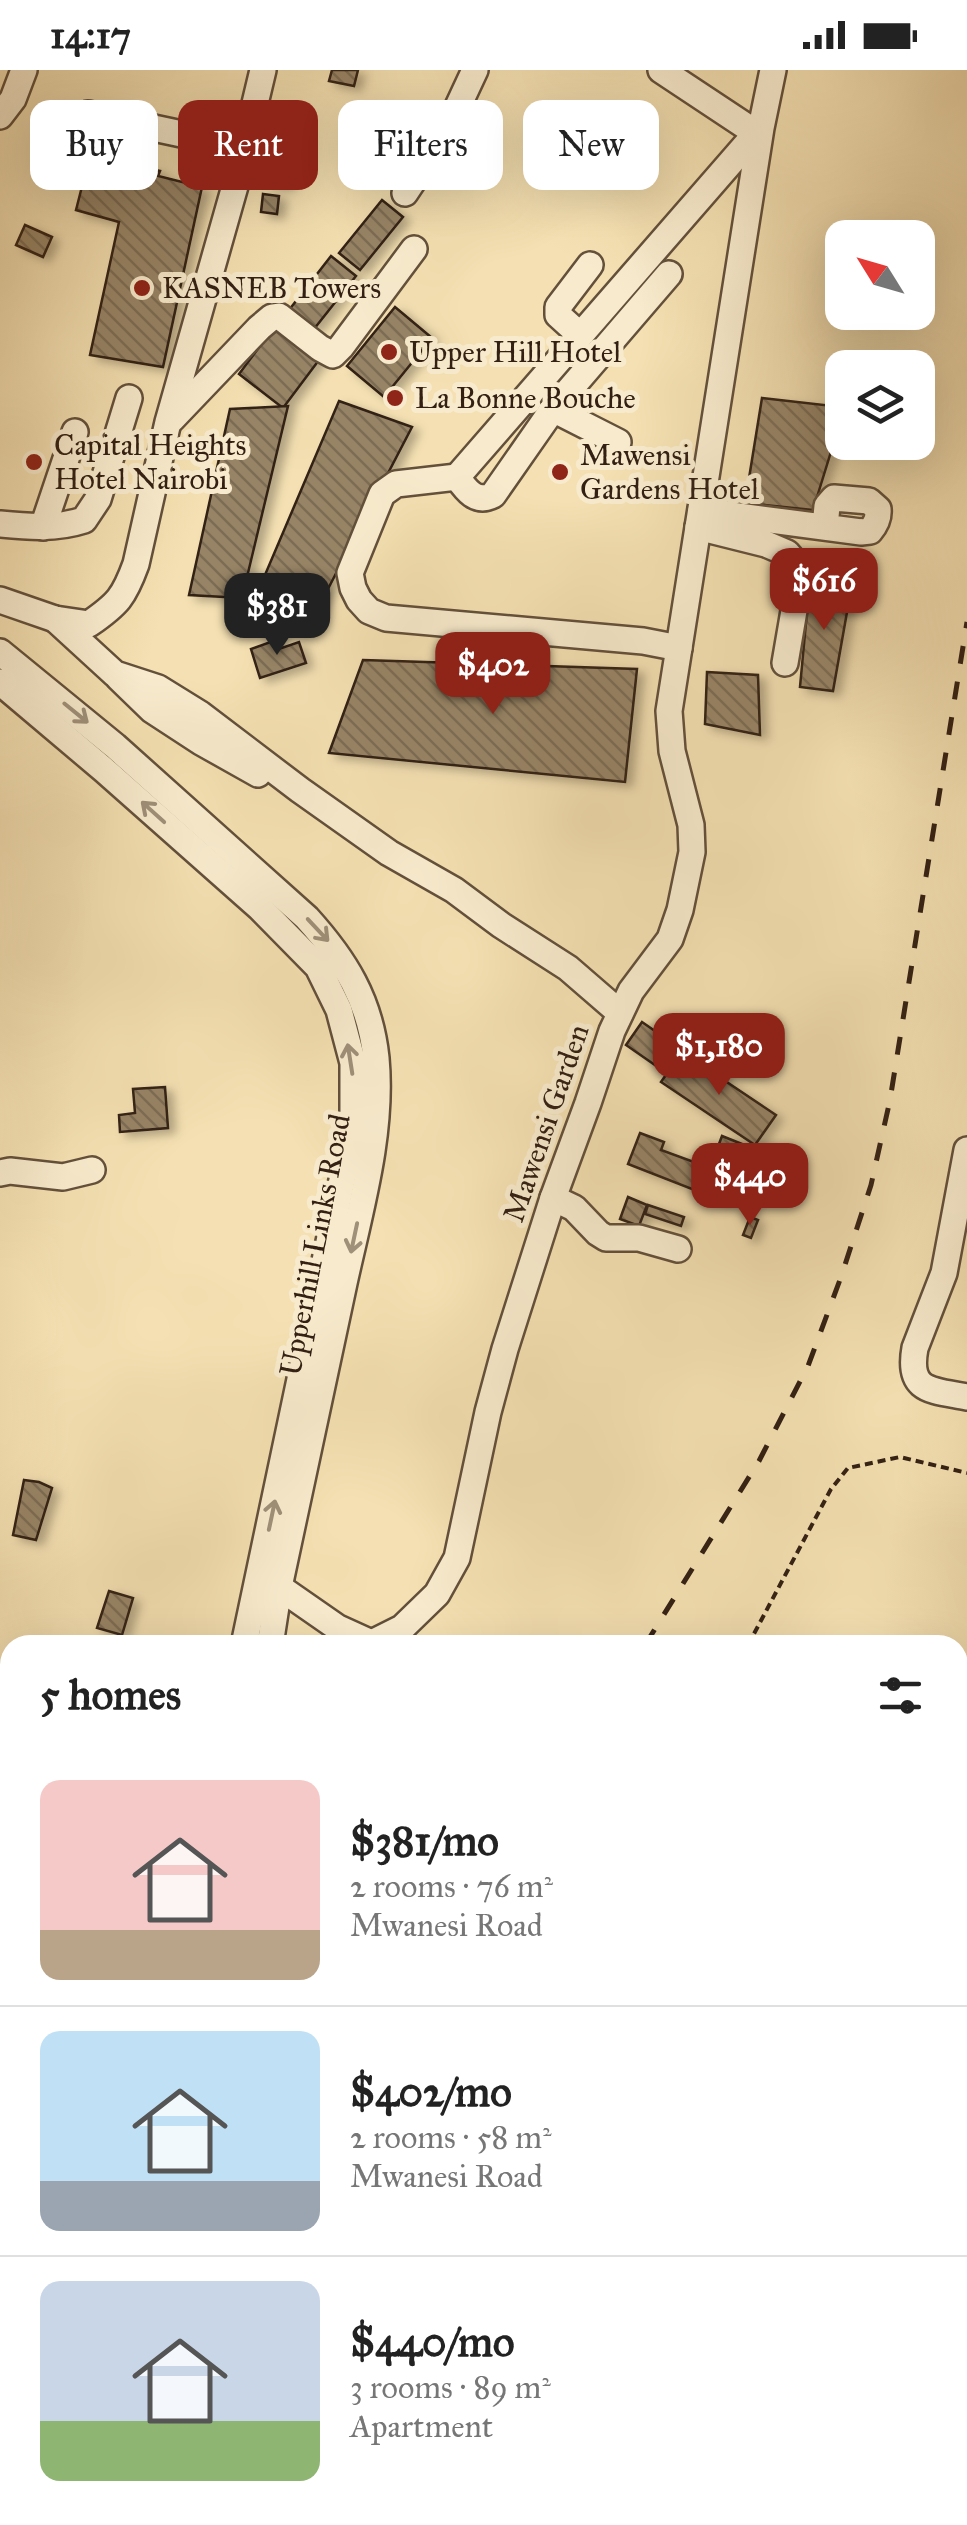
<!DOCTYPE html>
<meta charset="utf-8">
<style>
:root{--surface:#fff;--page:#f6f6f6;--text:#222;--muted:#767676;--line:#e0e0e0;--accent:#8f2418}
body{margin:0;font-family:"IM FELL Great Primer",serif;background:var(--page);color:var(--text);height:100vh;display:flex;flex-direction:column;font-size:38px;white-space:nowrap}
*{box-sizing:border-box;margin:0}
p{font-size:32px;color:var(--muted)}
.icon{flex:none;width:55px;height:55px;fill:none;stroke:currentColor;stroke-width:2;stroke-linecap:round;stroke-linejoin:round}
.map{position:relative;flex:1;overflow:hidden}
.panel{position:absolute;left:0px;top:1565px;width:968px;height:890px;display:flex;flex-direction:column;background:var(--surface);border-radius:30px 30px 0 0;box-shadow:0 10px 40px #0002}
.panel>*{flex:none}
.top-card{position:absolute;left:30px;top:30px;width:908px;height:90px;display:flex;gap:20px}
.needle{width:65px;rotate:307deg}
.fabs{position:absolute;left:825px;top:150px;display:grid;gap:20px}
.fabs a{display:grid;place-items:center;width:110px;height:110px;border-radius:20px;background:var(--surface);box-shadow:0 10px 40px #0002;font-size:50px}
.price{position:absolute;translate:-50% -85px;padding:0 22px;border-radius:20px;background:var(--accent);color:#fff;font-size:32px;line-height:65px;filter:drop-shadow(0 2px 5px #0008)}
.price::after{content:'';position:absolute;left:50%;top:60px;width:30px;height:22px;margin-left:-15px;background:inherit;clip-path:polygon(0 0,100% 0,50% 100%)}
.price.on{background:#222;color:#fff}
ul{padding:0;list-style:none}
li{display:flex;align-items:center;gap:30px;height:250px;padding:0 40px}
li+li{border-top:2px solid var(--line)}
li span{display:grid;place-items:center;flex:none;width:280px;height:200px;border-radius:20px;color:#555}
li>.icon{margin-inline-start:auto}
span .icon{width:120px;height:120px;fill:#fffc;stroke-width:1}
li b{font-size:42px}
h2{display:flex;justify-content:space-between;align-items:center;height:120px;padding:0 40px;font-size:42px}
.pill{padding:0 35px;border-radius:20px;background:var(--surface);box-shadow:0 10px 40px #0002;font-size:35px;line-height:90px}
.pill.on{background:var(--accent);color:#fff}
.status{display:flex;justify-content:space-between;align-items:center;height:70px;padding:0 50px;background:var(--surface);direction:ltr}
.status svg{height:28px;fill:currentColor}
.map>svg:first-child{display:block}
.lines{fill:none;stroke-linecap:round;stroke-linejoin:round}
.stream{stroke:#7f6c52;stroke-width:5}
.building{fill:url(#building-back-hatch);stroke:#332013;stroke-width:2.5;filter:url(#shadow)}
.minor-casing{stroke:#63503b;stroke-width:30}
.path{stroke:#332013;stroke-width:4;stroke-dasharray:8 5;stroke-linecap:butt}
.minor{stroke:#f8ebcd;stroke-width:25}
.rail{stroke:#332013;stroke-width:5;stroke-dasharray:18 18;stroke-linecap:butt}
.oneway{stroke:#9f9079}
.poi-dot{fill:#8f2418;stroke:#f8ebcd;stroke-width:4}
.labels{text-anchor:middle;stroke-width:10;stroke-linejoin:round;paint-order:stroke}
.poi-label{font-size:30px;fill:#332013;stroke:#f8ebcd;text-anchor:start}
.street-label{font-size:30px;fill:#332013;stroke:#f8ebcd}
</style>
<div class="status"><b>14:17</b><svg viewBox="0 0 49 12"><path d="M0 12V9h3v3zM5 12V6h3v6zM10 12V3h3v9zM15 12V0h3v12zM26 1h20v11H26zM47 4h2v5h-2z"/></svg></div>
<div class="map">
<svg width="967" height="2455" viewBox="0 0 967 2455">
<defs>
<pattern id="building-back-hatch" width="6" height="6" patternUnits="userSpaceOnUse" patternTransform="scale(2.5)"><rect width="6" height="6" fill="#978466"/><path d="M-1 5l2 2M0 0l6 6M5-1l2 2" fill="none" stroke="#7c6c53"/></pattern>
<filter id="shadow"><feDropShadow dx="7" dy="4.5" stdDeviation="5" flood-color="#0004"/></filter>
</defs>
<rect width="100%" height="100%" fill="#f4e0b2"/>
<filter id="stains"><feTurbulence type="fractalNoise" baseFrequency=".002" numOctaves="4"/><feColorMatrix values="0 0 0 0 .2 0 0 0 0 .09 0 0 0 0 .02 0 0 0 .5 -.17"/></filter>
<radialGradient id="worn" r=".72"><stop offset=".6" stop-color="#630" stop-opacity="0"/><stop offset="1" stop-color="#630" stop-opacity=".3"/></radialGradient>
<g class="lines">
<g class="stream">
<path d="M958,1777L967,1776"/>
<path d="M0,2316L10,2322"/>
</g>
</g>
<g class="building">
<path d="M332,0H358L354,16L329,11Z"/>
<path d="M267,60L294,63L287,115L268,113L273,82L265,81Z"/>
<path d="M89,89L141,101V97L160,101L158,106L202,117L163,297L90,285L119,152L76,140Z"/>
<path d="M263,124L279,126L277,144L261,142Z"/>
<path d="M382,130L403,147L360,200L339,183Z"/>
<path d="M25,155L52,167L43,187L16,175Z"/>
<path d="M331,186L356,206L314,259L289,240Z"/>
<path d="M395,237L432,268L384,327L347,296Z"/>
<path d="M278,252L322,286L283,338L239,304Z"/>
<path d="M762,328L842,337V346L813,440L745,433Z"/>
<path d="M339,331L412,357L316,542L259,519Z"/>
<path d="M288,336L242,528L189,525L230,339Z"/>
<path d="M810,510L852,514L833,621L800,617Z"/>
<path d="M276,570L279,579L299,572L306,593L260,608L251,579Z"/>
<path d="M363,590L637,599L625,712L329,683Z"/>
<path d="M707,602L758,605L760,665L705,654Z"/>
<path d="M642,952L681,979L665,1002L626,975Z"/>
<path d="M682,982L776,1045L755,1075L661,1012Z"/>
<path d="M165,1017L168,1058L120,1062L119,1045L135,1043L133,1019Z"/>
<path d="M640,1063L664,1072L661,1080L710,1098L722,1066L747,1076L725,1132L628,1094Z"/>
<path d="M628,1127L647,1135L639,1156L620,1149Z"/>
<path d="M648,1135L684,1147L681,1156L645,1144Z"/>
<path d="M750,1147L758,1150L751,1168L743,1165Z"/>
<path d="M24,1410L39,1412L52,1418L36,1470L13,1465Z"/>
<path d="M109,1521L133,1528L122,1565L97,1558Z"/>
</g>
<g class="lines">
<g class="minor-casing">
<g id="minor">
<path d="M661,0L756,63"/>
<path d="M88,44L191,66"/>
<path d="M0,46L13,29L24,0"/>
<path d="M405,123L447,60L475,0"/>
<path d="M580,265L558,245V237L590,195"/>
<path d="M553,339L618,372"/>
<path d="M172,349L259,258L272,247L279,246L320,278L333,285L341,277L414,179"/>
<path d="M457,407L396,414L382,424L350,503L353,518L359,530L369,541L386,548L643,571L679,578"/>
<path d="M457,407L759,60"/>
<path d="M457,407C466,420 476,434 493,425L553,339L669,204"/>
<path d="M701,441L861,462L870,461C876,454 879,448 878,439L869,431L834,428L827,436L825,457"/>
<path d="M0,454C29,457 56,459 84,450L98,429L129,328"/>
<path d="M43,457L75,362"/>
<path d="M698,457L766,474L787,483L799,497L796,529L785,593"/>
<path d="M0,530L55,549L89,554C118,534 124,527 136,494L168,352L237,109L263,0"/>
<path d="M55,549L115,604L158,618L200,644L300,720L389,783L454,820L501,855L568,898L620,943"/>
<path d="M0,582L115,676L307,848C345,890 370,930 376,988C383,1063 360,1140 344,1213C322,1314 301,1416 279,1517L270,1575"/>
<path d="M119,608L152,640L201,672L258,704"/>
<path d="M0,612L103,699L260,838L318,897L339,940L353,993V1058L244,1575"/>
<path d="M967,1080L944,1203L915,1278C907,1322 931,1320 967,1327"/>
<path d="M0,1103L10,1101L63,1107L92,1100"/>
<path d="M553,1128L574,1138L598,1163L606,1168H639L678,1179"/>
<path d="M268,1513L279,1517L338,1558L371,1573"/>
<path d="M368,1575L402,1558L437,1524L457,1488L488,1342L505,1279L553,1128L588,1033L612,961L631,921L670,869L680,840L692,782L691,755L672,681L669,641L761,58L773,0"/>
<path d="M958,2429L967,2431"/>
<path d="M425,2445L429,2455"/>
<path d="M455,2445L460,2455"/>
</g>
</g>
<g class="path">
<path d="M748,1575L831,1419L848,1398L900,1387L967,1403"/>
<path d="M807,2445L817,2455"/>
<path d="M852,2455L857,2445"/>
</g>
<use href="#minor" class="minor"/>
<g class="rail">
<path d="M645,1575L759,1391L808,1296L841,1207L871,1115L890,1030L967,552"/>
<path d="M603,2445L611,2455"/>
</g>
</g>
<defs><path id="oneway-shaft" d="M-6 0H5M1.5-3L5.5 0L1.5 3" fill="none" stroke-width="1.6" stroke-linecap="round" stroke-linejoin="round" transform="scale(2.5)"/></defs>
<g class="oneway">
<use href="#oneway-shaft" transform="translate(76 643) rotate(39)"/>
<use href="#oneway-shaft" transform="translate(153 742) rotate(-138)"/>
<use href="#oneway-shaft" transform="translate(318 860) rotate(47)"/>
<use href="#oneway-shaft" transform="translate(350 989) rotate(-99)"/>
<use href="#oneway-shaft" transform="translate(354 1168) rotate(102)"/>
<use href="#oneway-shaft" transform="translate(272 1445) rotate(-78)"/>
</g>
<g class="poi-dot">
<circle cx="142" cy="218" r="10"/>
<circle cx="389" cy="282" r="10"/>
<circle cx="395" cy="328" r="10"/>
<circle cx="34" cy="392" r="10"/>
<circle cx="560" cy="402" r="10"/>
</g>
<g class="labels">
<g class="poi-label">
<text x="162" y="228">KASNEB Towers</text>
<text x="409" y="292">Upper Hill Hotel</text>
<text x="415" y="338">La Bonne Bouche</text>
<text x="54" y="385">Capital Heights<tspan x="54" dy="34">Hotel Nairobi</tspan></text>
<text x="580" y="395">Mawensi<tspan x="580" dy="34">Gardens Hotel</tspan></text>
</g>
<g class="street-label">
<text transform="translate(546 1053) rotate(-71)" y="10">Mawensi Garden</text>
<text transform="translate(315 1175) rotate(-79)" y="10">Upperhill Links Road</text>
</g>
</g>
<rect width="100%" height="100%" filter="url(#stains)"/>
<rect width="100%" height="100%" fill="url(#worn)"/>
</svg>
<div class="fabs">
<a><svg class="needle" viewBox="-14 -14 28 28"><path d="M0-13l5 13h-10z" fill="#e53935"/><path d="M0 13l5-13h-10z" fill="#767676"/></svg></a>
<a><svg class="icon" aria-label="layers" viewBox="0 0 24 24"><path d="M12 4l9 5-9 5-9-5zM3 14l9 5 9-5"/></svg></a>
</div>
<b class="price" style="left:824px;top:563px">$616</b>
<b class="price on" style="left:277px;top:588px">$381</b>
<b class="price" style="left:493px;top:647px">$402</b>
<b class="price" style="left:719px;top:1028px">$1,180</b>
<b class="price" style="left:750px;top:1158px">$440</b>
<div class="top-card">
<a class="pill">Buy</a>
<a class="pill on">Rent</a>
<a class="pill">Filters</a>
<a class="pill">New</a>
</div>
<section class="panel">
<h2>5 homes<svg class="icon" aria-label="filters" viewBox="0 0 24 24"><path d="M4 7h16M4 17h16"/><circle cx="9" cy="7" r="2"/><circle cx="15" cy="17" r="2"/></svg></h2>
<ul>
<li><span style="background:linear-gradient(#f6c9c9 75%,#b9a48a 0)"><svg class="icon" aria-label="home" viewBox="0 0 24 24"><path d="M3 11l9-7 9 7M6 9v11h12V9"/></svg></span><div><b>$381/mo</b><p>2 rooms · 76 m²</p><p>Mwanesi Road</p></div></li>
<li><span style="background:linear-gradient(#bfe0f5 75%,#9aa5b1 0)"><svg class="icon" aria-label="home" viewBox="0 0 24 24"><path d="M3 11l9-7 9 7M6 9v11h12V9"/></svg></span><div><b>$402/mo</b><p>2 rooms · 58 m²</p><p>Mwanesi Road</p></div></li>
<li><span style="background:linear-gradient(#c9d6e8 70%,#8fb573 0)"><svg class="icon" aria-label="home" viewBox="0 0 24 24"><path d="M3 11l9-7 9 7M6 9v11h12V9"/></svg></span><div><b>$440/mo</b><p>3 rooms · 89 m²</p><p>Apartment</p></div></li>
</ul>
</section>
</div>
